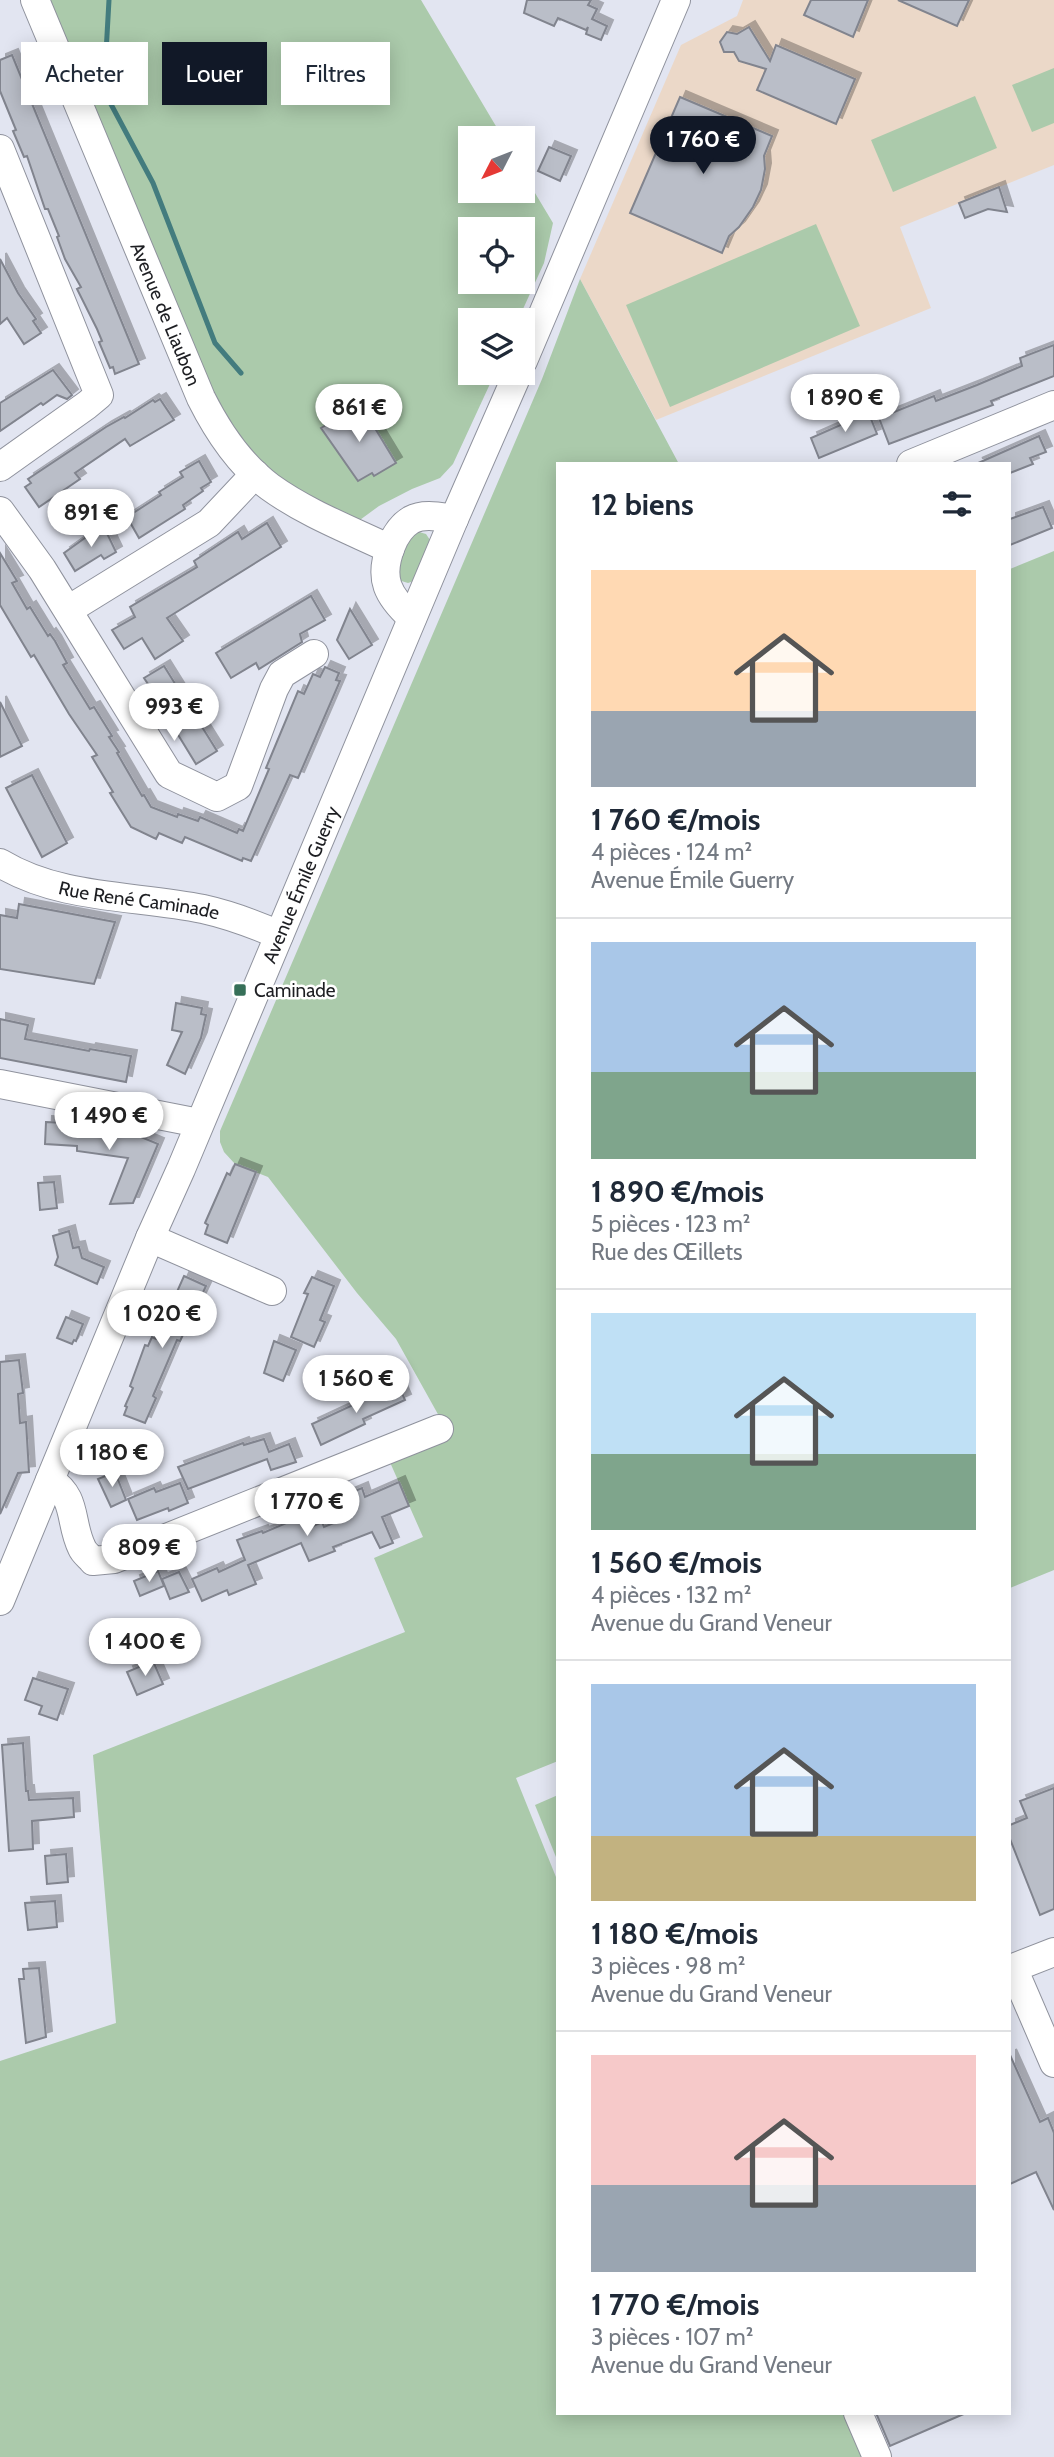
<!DOCTYPE html>
<html lang="fr">
<meta charset="utf-8">
<style>
:root{--surface:#fff;--page:#f2f2f3;--text:#1f2937;--muted:#747a83;--line:#e0e1e3;--accent:#111827}
body{margin:0;font-family:Cabin,sans-serif;background:var(--page);color:var(--text);height:100vh;display:flex;flex-direction:column;font-size:26px;white-space:nowrap}
*{box-sizing:border-box;margin:0}
p{font-size:23px;color:var(--muted)}
.icon{flex:none;width:38px;height:38px;fill:none;stroke:currentColor;stroke-width:2;stroke-linecap:round;stroke-linejoin:round}
.map{position:relative;flex:1;overflow:hidden}
.panel{position:absolute;left:556px;top:462px;width:455px;height:1953px;display:flex;flex-direction:column;background:var(--surface);border-radius:0px;box-shadow:0 4px 18px #0003}
.panel>*{flex:none}
.top-card{position:absolute;left:21px;top:42px;width:430px;height:63px;display:flex;gap:14px}
.needle{width:46px;rotate:228deg}
.tools{position:absolute;left:458px;top:126px;display:grid;gap:14px}
.tools a{display:grid;place-items:center;width:77px;height:77px;border-radius:0px;background:var(--surface);box-shadow:0 4px 18px #0003;font-size:35px}
.price{position:absolute;translate:-50% -60px;padding:0 16px;border-radius:24px;background:#fff;color:#222;font-size:23px;line-height:46px;filter:drop-shadow(0 2px 4px #0008)}
.price::after{content:'';position:absolute;left:50%;top:42px;width:21px;height:16px;margin-left:-10px;background:inherit;clip-path:polygon(0 0,100% 0,50% 100%)}
.price.active{background:var(--accent);color:#fff}
ul{padding:0;list-style:none}
li{display:grid;align-content:center;gap:14px;height:371px;padding:0 35px}
li+li{border-top:2px solid var(--line)}
li span{display:grid;place-items:center;height:217px;border-radius:0px;color:#555}
li>.icon{margin-inline-start:auto}
span .icon{width:126px;height:126px;fill:#fffc;stroke-width:1}
li b{font-size:30px}
h2{display:flex;justify-content:space-between;align-items:center;height:84px;padding:0 35px;font-size:30px}
.pill{padding:0 24px;border-radius:0px;background:var(--surface);box-shadow:0 4px 18px #0003;font-size:24px;line-height:63px}
.pill.active{background:var(--accent);color:#fff}
.map>svg:first-child{display:block}
.education{fill:#ebd8c8}
.green{fill:#abcaab;fill-rule:evenodd}
.lines{fill:none;stroke-linecap:round;stroke-linejoin:round}
.stream{stroke:#437c7e;stroke-width:5}
.building{fill:#babec8;stroke:#81848e;stroke-width:2;filter:url(#shadow)}
.minor-casing{stroke:#8f929d;stroke-width:30}
.minor{stroke:#fff;stroke-width:28}
.poi-dot{fill:#366f58;stroke:#fff;stroke-width:2.5}
.labels{text-anchor:middle;stroke-width:5;stroke-linejoin:round;paint-order:stroke}
.street-label{font-size:19px;fill:#1d1e22;stroke:#fff}
.poi-label{font-size:19px;fill:#1d1e22;stroke:#fff;text-anchor:start}
</style>
<div class="map">
<svg width="1054" height="2457" viewBox="0 0 1054 2457">
<defs>
<filter id="shadow"><feDropShadow dx="6" dy="-6" stdDeviation="0" flood-color="#0004"/></filter>
</defs>
<rect width="100%" height="100%" fill="#e2e5f1"/>
<path class="education" d="M743,0H1054V165L900,227L931,308L656,420L580,279L681,45L737,16Z"/>
<g class="green">
<path d="M46,0H421L503,138H471V191H523V173L553,223L544,263L518,320H471V373H495L453,464L440,478L412,489L379,506L353,525L292,492L243,445L204,381ZM471,229H523V282H471Z"/>
<path d="M1054,68V123L1032,132L1012,85Z"/>
<path d="M975,96L997,148L893,192L871,140Z"/>
<path d="M816,224L860,326L670,407L626,305Z"/>
<path d="M580,279L679,464H558V1761L516,1778L558,1882V2413H844L863,2457H0V2061L116,2023L93,1755L405,1632L374,1558L423,1537L389,1460L449,1434L396,1339L357,1293L268,1177L235,1164L224,1152L220,1142V1131L542,379Z"/>
<path d="M419,532L426,534L430,540L414,581L408,583L398,580C394,555 393,542 419,532Z"/>
<path d="M1054,551V1570L1010,1588V569Z"/>
<path d="M558,1795V1862L535,1805Z"/>
</g>
<g class="lines">
<path class="stream" d="M109,0L106,53L97,59L95,71L97,78L153,183L215,343L241,373"/>
</g>
<g class="building">
<path d="M527,0H591L588,5L597,9L592,19L607,26L601,40L586,34L588,27L586,30L558,18L554,26L524,13Z"/>
<path d="M811,0H868L853,37L804,15Z"/>
<path d="M898,0H969L957,26Z"/>
<path d="M749,27L770,61L776,45L855,79L836,124L757,90L766,69L739,61L734,52H724L720,42L727,32L737,34Z"/>
<path d="M12,55L139,364L115,374L113,367L110,368L99,342L102,341L97,329L77,289L81,287L65,259L57,237L59,236L48,209H45L27,156L24,157L13,131L16,130L0,91V60Z"/>
<path d="M680,97L772,136L764,156L765,169L761,190L753,207L739,227L729,236L722,253L630,213Z"/>
<path d="M549,147L571,156L560,181L538,171Z"/>
<path d="M999,187L1007,212L988,209L965,218L959,203Z"/>
<path d="M0,259L18,293L36,319L33,321L41,333L24,344L7,318L0,324Z"/>
<path d="M1054,345V376L991,401L993,405L889,444L879,418L934,396L936,401L977,385L1022,366L1020,358Z"/>
<path d="M53,370L72,395L67,399L57,395L43,405L41,403L0,431V403Z"/>
<path d="M160,399L174,420L130,446L125,439L75,473L80,479L39,507L25,487L31,483L28,479L106,427L124,417L125,418L153,400L155,402Z"/>
<path d="M361,405L396,463L374,476L372,473L358,481L321,428Z"/>
<path d="M867,409L877,434L819,458L811,438L843,424L841,418Z"/>
<path d="M1039,436L1046,452L1030,458L1033,464L1010,473V464H976Z"/>
<path d="M199,461L211,482L201,488L203,491L183,505L185,509L139,538L127,517L161,495L159,492L183,477L180,472Z"/>
<path d="M1043,507L1052,528L1010,545V519Z"/>
<path d="M267,523L281,547L167,618L183,641L155,659L142,638L124,649L112,630L135,617L130,607L197,567L194,561L238,532L242,539Z"/>
<path d="M103,525L116,552L104,559L101,555L75,571L64,553Z"/>
<path d="M0,553L17,581L12,583L27,609L30,607L48,636L50,634L55,641L67,663L63,665L90,709L94,707L112,736L109,737L119,752L117,753L142,796L144,795L151,807L177,817L178,814L198,821L200,817L237,833L239,829L243,831L269,769L266,768L298,691L304,694L313,674L320,677L325,667L339,673L336,680L340,681L298,778L290,775L251,861L243,858L242,861L185,837L182,843L159,833L156,839L131,827L110,793L113,792L92,757L97,755L69,714L34,655L31,657L0,605Z"/>
<path d="M311,596L325,620L300,634L302,642L259,669L256,663L231,678L216,653Z"/>
<path d="M350,609L372,645L349,659L337,640Z"/>
<path d="M164,666L217,751L196,764L158,702L156,704L147,689L150,687L144,678Z"/>
<path d="M0,702L22,746L0,757Z"/>
<path d="M32,775L67,843L42,857L6,788Z"/>
<path d="M19,904L115,922L94,984L0,969V915L17,918Z"/>
<path d="M176,1003L202,1008L201,1014L206,1015L201,1038L185,1074L167,1065L182,1032L172,1030Z"/>
<path d="M0,1019L28,1025L25,1039L89,1051L90,1049L131,1056L126,1082L0,1058Z"/>
<path d="M46,1122L65,1123L134,1134L158,1144L133,1203L110,1204L128,1158L77,1151V1146L45,1144Z"/>
<path d="M235,1164L256,1172L227,1243L205,1234L208,1225L205,1223L227,1173L230,1175Z"/>
<path d="M54,1182L57,1208L40,1210L38,1183Z"/>
<path d="M69,1231L73,1248L79,1247L82,1258L104,1267L97,1284L55,1265L58,1257L53,1236Z"/>
<path d="M184,1276L206,1286L180,1341L177,1340L153,1396L156,1398L145,1423L124,1415L127,1407L125,1406L133,1388L130,1386L145,1345L148,1346L152,1337L156,1339Z"/>
<path d="M312,1277L334,1286L320,1320L325,1322L314,1347L291,1337L308,1294L304,1293Z"/>
<path d="M66,1317L83,1324L76,1341L74,1340L72,1344L57,1338Z"/>
<path d="M274,1341L296,1350L283,1381L264,1373Z"/>
<path d="M19,1360L23,1393L18,1394L20,1423L26,1422L29,1472L18,1473L0,1514V1362Z"/>
<path d="M398,1384L405,1400L363,1419L365,1424L321,1445L312,1424Z"/>
<path d="M264,1439L269,1452L289,1444L296,1462L271,1470L267,1459L188,1489L178,1467L243,1443L244,1445Z"/>
<path d="M115,1472L126,1500L111,1507L98,1479Z"/>
<path d="M399,1482L409,1506L382,1517L393,1543L380,1548L372,1532L333,1547L335,1551L309,1561L301,1543L248,1565L256,1584L229,1595L227,1590L202,1601L192,1579L217,1568L219,1572L245,1560L237,1540L262,1531L263,1533L291,1521L286,1508L297,1504L309,1528L322,1522L324,1527L351,1516L343,1496L362,1488L365,1497Z"/>
<path d="M180,1483L188,1503L169,1511L168,1508L137,1520L128,1499L154,1488L156,1492Z"/>
<path d="M158,1571L164,1586L140,1596L134,1581Z"/>
<path d="M179,1572L189,1592L170,1599L162,1579Z"/>
<path d="M153,1661L163,1684L137,1695L127,1672Z"/>
<path d="M33,1678L68,1689L57,1720L39,1714L42,1706L25,1700Z"/>
<path d="M23,1743L26,1791H28L29,1800L73,1798L74,1817L32,1821L33,1849L9,1851L2,1745Z"/>
<path d="M1054,1788V1909L1040,1915L1010,1839V1825L1027,1818L1020,1801Z"/>
<path d="M66,1854L68,1882L47,1884L45,1856Z"/>
<path d="M55,1901L57,1927L28,1930L25,1903Z"/>
<path d="M39,1968L46,2037L26,2043L19,1979H24L23,1969Z"/>
<path d="M1010,2055L1040,2122L1048,2118L1054,2133V2210L1036,2172L1010,2184Z"/>
<path d="M876,2413H966L890,2446Z"/>
</g>
<g class="lines">
<g class="minor-casing">
<g id="minor">
<path id="s1" d="M35,0L201,398C218,432 239,464 270,487C306,513 350,530 390,549"/>
<path d="M0,149L99,395L87,405L0,467"/>
<path d="M523,361L676,0"/>
<path d="M911,464L1054,405"/>
<path d="M0,511L42,569L169,774L217,797L238,786L274,689L282,674L314,654"/>
<path d="M68,610L209,523L255,474"/>
<path d="M412,618C388,596 378,579 391,546C395,536 401,526 411,520C424,513 440,517 454,519"/>
<path id="s2" d="M0,863C61,900 136,895 203,909C230,915 254,924 279,935"/>
<path d="M0,1084L199,1123"/>
<path d="M150,1238L272,1291"/>
<path d="M50,1480C78,1498 69,1522 82,1548C84,1553 90,1557 93,1561L114,1559L439,1429"/>
<path id="s3" d="M0,1601L150,1238L181,1169L454,519L518,373"/>
<path d="M1054,1952L1013,1968L1054,2063"/>
<path d="M858,2413L877,2457"/>
</g>
</g>
<use href="#minor" class="minor"/>
</g>
<rect class="poi-dot" x="233" y="983" width="14" height="14" rx="3.5"/>
<g class="labels">
<g class="street-label">
<text dy="7" stroke="none"><textPath href="#s1" startOffset="340">Avenue de Liaubon</textPath></text>
<text dy="7" stroke="none"><textPath href="#s3" startOffset="777">Avenue Émile Guerry</textPath></text>
<text dy="7" stroke="none"><textPath href="#s2" startOffset="145">Rue René Caminade</textPath></text>
</g>
<g class="poi-label">
<text x="254" y="997">Caminade</text>
</g>
</g>
</svg>
<div class="tools">
<a><svg class="needle" viewBox="-14 -14 28 28"><path d="M0-13l5 13h-10z" fill="#e53935"/><path d="M0 13l5-13h-10z" fill="#747a83"/></svg></a>
<a><svg class="icon" aria-label="locate" viewBox="0 0 24 24"><circle cx="12" cy="12" r="6"/><path d="M12 2v4M12 18v4M2 12h4M18 12h4"/></svg></a>
<a><svg class="icon" aria-label="layers" viewBox="0 0 24 24"><path d="M12 4l9 5-9 5-9-5zM3 14l9 5 9-5"/></svg></a>
</div>
<b class="price active" style="left:703px;top:176px">1 760 €</b>
<b class="price" style="left:845px;top:434px">1 890 €</b>
<b class="price" style="left:359px;top:444px">861 €</b>
<b class="price" style="left:91px;top:549px">891 €</b>
<b class="price" style="left:174px;top:743px">993 €</b>
<b class="price" style="left:109px;top:1152px">1 490 €</b>
<b class="price" style="left:162px;top:1350px">1 020 €</b>
<b class="price" style="left:356px;top:1415px">1 560 €</b>
<b class="price" style="left:112px;top:1489px">1 180 €</b>
<b class="price" style="left:307px;top:1538px">1 770 €</b>
<b class="price" style="left:149px;top:1584px">809 €</b>
<b class="price" style="left:145px;top:1678px">1 400 €</b>
<div class="top-card">
<a class="pill">Acheter</a>
<a class="pill active">Louer</a>
<a class="pill">Filtres</a>
</div>
<section class="panel">
<h2>12 biens<svg class="icon" aria-label="filters" viewBox="0 0 24 24"><path d="M4 7h16M4 17h16"/><circle cx="9" cy="7" r="2"/><circle cx="15" cy="17" r="2"/></svg></h2>
<ul>
<li><span style="background:linear-gradient(#ffd9b3 65%,#9aa5b1 0)"><svg class="icon" aria-label="home" viewBox="0 0 24 24"><path d="M3 11l9-7 9 7M6 9v11h12V9"/></svg></span><div><b>1 760 €/mois</b><p>4 pièces · 124 m²</p><p>Avenue Émile Guerry</p></div></li>
<li><span style="background:linear-gradient(#a9c7e8 60%,#7fa58c 0)"><svg class="icon" aria-label="home" viewBox="0 0 24 24"><path d="M3 11l9-7 9 7M6 9v11h12V9"/></svg></span><div><b>1 890 €/mois</b><p>5 pièces · 123 m²</p><p>Rue des Œillets</p></div></li>
<li><span style="background:linear-gradient(#bfe0f5 65%,#7fa58c 0)"><svg class="icon" aria-label="home" viewBox="0 0 24 24"><path d="M3 11l9-7 9 7M6 9v11h12V9"/></svg></span><div><b>1 560 €/mois</b><p>4 pièces · 132 m²</p><p>Avenue du Grand Veneur</p></div></li>
<li><span style="background:linear-gradient(#a9c7e8 70%,#c2b280 0)"><svg class="icon" aria-label="home" viewBox="0 0 24 24"><path d="M3 11l9-7 9 7M6 9v11h12V9"/></svg></span><div><b>1 180 €/mois</b><p>3 pièces · 98 m²</p><p>Avenue du Grand Veneur</p></div></li>
<li><span style="background:linear-gradient(#f6c9c9 60%,#9aa5b1 0)"><svg class="icon" aria-label="home" viewBox="0 0 24 24"><path d="M3 11l9-7 9 7M6 9v11h12V9"/></svg></span><div><b>1 770 €/mois</b><p>3 pièces · 107 m²</p><p>Avenue du Grand Veneur</p></div></li>
</ul>
</section>
</div>
